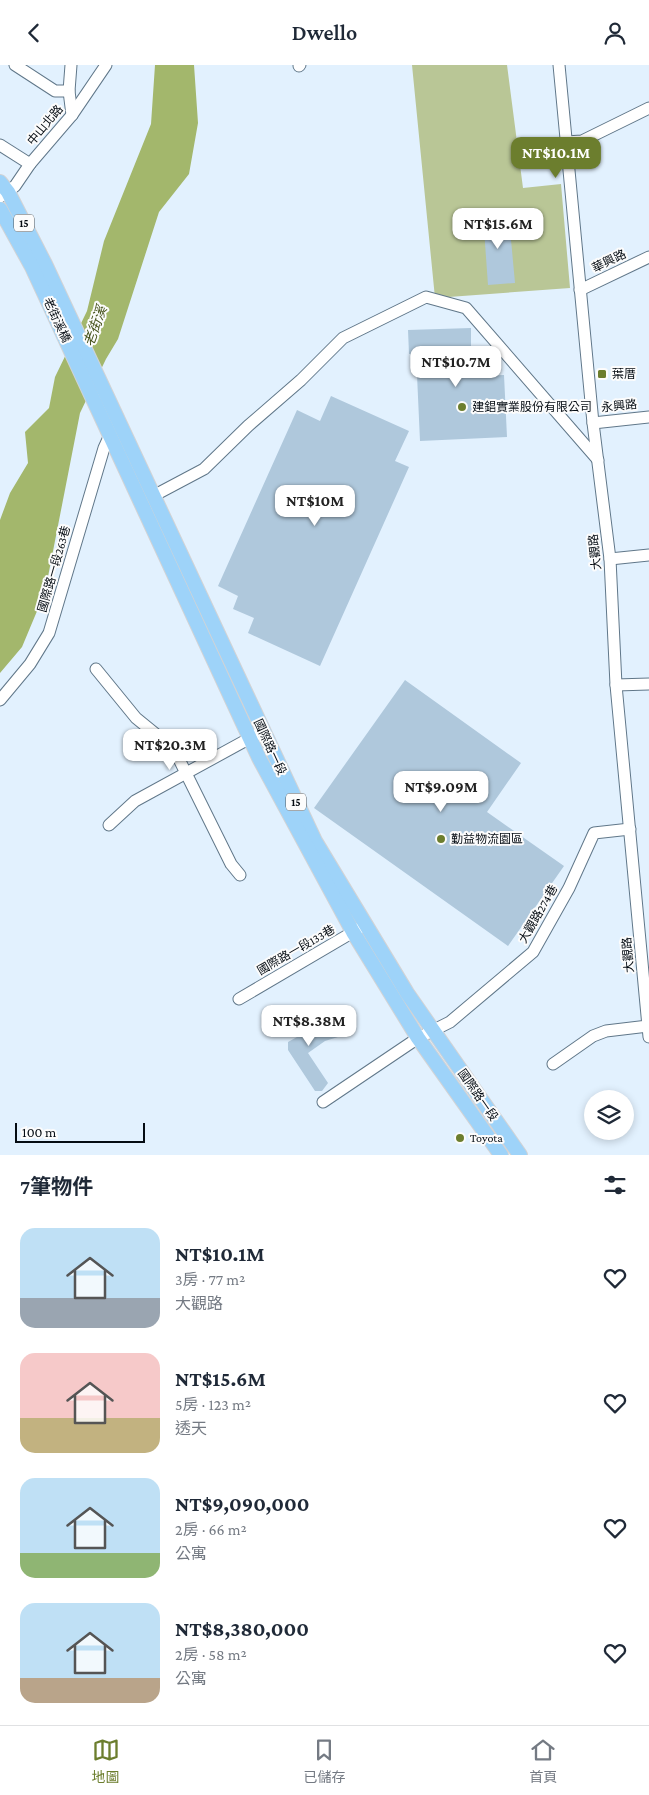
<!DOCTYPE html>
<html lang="zh-TW">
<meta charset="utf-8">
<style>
:root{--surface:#fff;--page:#f6f6f7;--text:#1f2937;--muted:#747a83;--line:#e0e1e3;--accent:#6c7e2e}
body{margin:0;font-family:"Crimson Pro","Noto Sans TC",serif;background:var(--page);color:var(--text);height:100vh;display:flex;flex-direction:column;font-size:19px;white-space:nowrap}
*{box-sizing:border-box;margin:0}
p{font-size:16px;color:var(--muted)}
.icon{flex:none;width:28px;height:28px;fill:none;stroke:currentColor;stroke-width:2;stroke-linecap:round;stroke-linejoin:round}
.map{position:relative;height:1090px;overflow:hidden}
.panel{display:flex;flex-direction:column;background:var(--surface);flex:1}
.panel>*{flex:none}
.fabs{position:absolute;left:584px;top:1025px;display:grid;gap:10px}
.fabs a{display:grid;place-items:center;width:50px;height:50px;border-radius:50%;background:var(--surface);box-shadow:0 2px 8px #0003;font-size:25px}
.scale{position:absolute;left:15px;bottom:12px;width:130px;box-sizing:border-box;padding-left:5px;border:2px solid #050c13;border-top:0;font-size:14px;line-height:18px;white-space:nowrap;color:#050c13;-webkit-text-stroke:4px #fcfcfc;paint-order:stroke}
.price{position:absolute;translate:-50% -42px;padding:0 11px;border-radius:10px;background:#fff;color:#222;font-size:16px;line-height:32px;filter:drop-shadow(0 1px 2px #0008)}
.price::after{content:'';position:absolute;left:50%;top:30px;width:15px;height:11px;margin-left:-8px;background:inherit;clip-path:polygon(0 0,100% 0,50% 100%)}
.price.on{background:var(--accent);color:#fff}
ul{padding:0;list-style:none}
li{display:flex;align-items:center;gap:15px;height:125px;padding:0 20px}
li span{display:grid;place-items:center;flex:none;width:140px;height:100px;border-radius:15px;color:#555}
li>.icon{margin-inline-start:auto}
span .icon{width:60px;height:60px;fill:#fffc;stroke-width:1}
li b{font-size:21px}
h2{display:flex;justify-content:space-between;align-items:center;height:60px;padding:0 20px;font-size:21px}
header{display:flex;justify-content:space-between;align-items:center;height:65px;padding:0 20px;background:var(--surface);font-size:22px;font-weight:600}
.tabs{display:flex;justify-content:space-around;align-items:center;height:70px;border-top:1px solid var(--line);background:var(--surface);font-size:14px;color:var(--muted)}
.tabs a{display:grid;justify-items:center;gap:2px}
.tabs .on{color:var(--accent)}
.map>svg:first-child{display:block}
.green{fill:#b9c696}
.water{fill:#a3b76c}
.building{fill:#afc8dc}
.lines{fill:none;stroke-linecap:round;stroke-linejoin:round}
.minor-casing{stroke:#607789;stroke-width:13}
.major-casing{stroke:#d2d3d5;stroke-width:16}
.minor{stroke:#fff;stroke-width:11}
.major{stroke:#9ed3f9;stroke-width:14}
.poi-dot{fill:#6c7e2e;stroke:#fcfcfc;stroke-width:2}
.labels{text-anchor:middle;stroke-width:4;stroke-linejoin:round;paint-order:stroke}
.shield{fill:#fcfcfc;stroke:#4f5459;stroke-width:1}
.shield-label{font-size:11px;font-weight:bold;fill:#050c13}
.street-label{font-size:12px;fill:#050c13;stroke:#fcfcfc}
.poi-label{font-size:12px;fill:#050c13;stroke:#fcfcfc;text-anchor:start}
.water-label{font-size:14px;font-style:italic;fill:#45521b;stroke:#fcfcfc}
</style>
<header><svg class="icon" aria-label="back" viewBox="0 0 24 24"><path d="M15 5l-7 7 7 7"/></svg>Dwello<svg class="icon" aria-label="person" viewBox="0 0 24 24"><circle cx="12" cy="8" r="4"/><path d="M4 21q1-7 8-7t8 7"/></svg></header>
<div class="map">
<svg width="649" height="1090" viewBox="0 0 649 1090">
<rect width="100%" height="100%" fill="#e2f1fe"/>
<path class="green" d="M412,0H507L523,123L561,119L570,223L435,233Z"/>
<path class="water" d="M155,0H194L198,58L189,109L159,147L118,274L106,294L80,348L45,527L22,582L0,608V455L10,428L28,398L25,367L49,343L55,312L87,246L104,176L151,59Z"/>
<g class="building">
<path d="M497,149L506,154L510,164L515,218L488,220L483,150Z"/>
<path d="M471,263V285H479L480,311L504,310L507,372L420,376L416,288L409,289L408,265Z"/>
<path d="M331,331L409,366L395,396L409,402L320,601L248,568L254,553L233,544L238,531L218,521L297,345L320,356Z"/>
<path d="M405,615L521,698L487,747L564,801L508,881L314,743Z"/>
<path d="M302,947L312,963L327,954L338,972L325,976L308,988L328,1018L322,1026H315L288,985V977L297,972L287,957Z"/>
</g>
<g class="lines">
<g class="minor-casing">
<g id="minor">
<path d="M15,0L55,26H69"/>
<path d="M71,0L69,26L72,50"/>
<path d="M559,0L593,358L610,494L616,620L649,972"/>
<path d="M299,1L300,0"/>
<path d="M566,77L582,76L649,43"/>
<path d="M0,80L30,99"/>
<path d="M0,132L15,121L30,99L72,50L106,0"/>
<path d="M580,225L649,192"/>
<path d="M593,358L649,352"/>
<path d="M155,430L204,404L248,361L301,315L343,273L426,232L466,243L598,395"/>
<path d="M610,494L649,490"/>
<path d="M96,604L136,653L174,684L231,799L240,810"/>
<path d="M616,620L649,619"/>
<path d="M0,635L30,599L49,568L104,383L110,370"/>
<path d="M109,760L135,736L263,666"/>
<path d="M239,934L365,860"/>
<path d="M553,999L593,971L606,966L648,961"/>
<path d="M323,1037L418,973L450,957L533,887L569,823L594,768L630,764"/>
</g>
</g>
<g class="major-casing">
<g id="major">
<path d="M0,117L8,127L45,199L315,776L407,928L520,1090"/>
<path d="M0,144L32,202L259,693L353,867L418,973L501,1090"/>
</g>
</g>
<use href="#minor" class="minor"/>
<use href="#major" class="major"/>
</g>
<g class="poi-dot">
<rect x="597" y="304" width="10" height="10" rx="2.5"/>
<circle cx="462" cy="342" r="5"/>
<circle cx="441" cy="774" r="5"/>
<circle cx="460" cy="1073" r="5"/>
</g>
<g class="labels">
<g class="shield">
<rect x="14" y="149.5" width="20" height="17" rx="4"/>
<rect x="286" y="728.5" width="20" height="17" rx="4"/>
</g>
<g class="shield-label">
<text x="24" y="162">15</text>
<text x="296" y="741">15</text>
</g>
<g class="street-label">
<text transform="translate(45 60) rotate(-50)" y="4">中山北路</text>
<text transform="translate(609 196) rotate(-26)" y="4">華興路</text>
<text transform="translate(57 255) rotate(65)" y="4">老街溪橋</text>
<text transform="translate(619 341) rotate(-6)" y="4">永興路</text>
<text transform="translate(595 487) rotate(-96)" y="4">大觀路</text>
<text transform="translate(54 504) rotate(-74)" y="4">國際路一段263巷</text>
<text transform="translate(270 682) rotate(65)" y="4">國際路一段</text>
<text transform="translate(538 849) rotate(-60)" y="4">大觀路274巷</text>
<text transform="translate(296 885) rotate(-30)" y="4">國際路一段133巷</text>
<text transform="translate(628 890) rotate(-95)" y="4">大觀路</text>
<text transform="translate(478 1030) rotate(55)" y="4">國際路一段</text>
</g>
<g class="poi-label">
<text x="612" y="313">葉厝</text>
<text x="472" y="346">建錩實業股份有限公司</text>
<text x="451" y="778">勤益物流園區</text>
<text x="470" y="1077">Toyota</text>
</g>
<g class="water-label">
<text transform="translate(95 261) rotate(-70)" y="5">老街溪</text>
</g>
</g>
</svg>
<div class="fabs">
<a><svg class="icon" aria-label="layers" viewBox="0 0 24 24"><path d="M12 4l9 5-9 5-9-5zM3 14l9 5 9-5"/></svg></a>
</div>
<div class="scale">100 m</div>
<b class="price on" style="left:556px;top:114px">NT$10.1M</b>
<b class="price" style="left:498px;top:185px">NT$15.6M</b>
<b class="price" style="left:456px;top:323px">NT$10.7M</b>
<b class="price" style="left:315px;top:462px">NT$10M</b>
<b class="price" style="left:170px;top:706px">NT$20.3M</b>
<b class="price" style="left:441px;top:748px">NT$9.09M</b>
<b class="price" style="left:309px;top:982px">NT$8.38M</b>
</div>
<section class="panel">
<h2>7筆物件<svg class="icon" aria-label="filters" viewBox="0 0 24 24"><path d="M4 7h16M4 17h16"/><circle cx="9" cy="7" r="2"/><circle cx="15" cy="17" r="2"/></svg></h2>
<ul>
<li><span style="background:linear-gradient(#bfe0f5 70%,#9aa5b1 0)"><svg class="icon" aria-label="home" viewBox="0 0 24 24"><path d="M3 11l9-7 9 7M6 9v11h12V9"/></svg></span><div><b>NT$10.1M</b><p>3房 · 77 m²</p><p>大觀路</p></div><svg class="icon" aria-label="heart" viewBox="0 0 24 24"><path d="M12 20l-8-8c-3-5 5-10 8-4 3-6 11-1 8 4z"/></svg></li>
<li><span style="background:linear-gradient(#f6c9c9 65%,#c2b280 0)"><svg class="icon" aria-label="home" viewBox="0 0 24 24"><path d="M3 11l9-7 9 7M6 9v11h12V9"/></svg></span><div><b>NT$15.6M</b><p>5房 · 123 m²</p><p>透天</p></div><svg class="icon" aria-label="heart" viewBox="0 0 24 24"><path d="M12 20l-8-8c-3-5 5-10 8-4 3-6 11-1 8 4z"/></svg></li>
<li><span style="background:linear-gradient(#bfe0f5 75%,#8fb573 0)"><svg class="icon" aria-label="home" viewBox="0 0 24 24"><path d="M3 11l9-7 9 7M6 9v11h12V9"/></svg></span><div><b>NT$9,090,000</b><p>2房 · 66 m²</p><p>公寓</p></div><svg class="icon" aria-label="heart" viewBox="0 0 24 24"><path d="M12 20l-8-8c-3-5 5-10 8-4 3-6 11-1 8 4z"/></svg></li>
<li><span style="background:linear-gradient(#bfe0f5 75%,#b9a48a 0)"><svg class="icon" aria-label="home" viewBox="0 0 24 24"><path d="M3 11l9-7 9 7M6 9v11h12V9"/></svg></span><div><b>NT$8,380,000</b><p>2房 · 58 m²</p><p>公寓</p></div><svg class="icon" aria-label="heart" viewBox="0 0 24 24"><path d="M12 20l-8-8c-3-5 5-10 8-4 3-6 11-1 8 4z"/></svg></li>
</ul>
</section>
<nav class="tabs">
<a class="on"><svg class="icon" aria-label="map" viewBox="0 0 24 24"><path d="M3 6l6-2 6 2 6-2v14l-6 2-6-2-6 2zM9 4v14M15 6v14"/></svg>地圖</a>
<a><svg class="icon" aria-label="saved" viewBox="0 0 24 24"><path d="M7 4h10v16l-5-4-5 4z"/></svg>已儲存</a>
<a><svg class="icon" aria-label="home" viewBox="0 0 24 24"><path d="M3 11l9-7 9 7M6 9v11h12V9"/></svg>首頁</a>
</nav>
